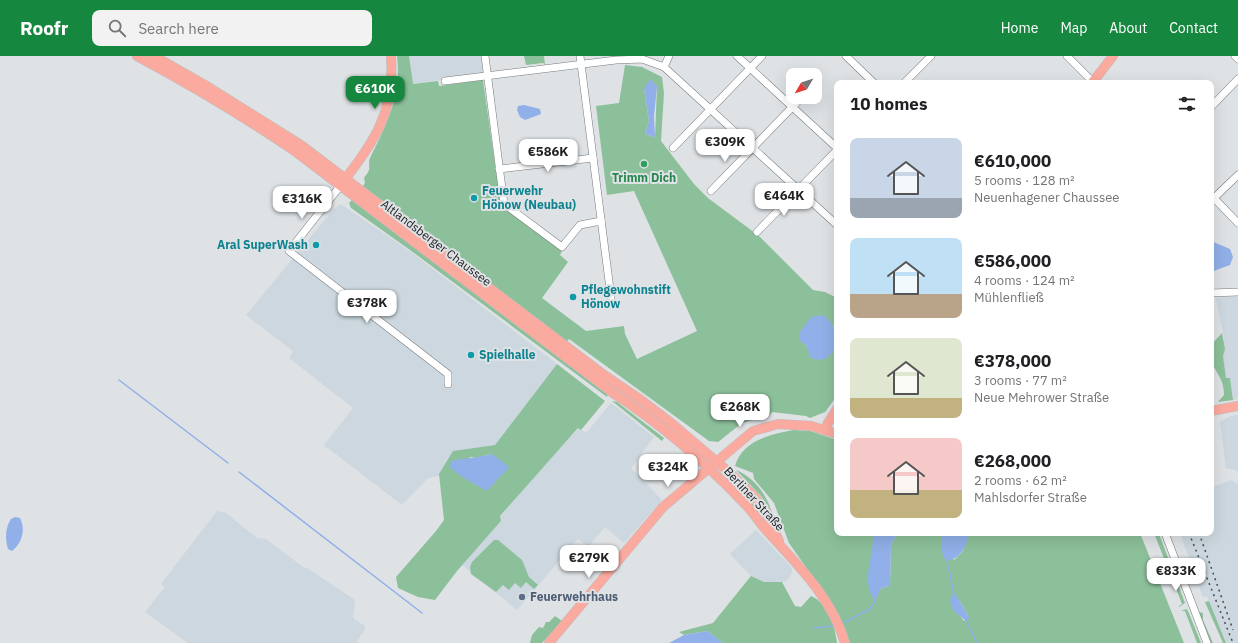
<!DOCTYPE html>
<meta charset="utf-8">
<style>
:root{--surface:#fff;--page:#f2f2f2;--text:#202124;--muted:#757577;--accent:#16873f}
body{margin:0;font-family:"IBM Plex Sans",sans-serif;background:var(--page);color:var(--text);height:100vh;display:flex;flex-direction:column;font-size:15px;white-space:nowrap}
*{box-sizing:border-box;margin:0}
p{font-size:13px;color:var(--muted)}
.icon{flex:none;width:22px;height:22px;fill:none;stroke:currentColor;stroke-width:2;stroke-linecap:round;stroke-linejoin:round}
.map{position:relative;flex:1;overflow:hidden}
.side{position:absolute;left:834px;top:24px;width:380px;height:456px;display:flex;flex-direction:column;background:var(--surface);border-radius:8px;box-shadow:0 4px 16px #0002}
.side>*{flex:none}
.needle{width:26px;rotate:231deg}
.tools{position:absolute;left:786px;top:12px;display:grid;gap:8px}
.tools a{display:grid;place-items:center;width:36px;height:36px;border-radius:8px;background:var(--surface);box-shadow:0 4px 16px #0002;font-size:20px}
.price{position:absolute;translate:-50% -34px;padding:0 9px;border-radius:8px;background:#fff;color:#222;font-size:13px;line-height:26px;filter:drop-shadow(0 1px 2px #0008)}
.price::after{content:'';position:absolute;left:50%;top:24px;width:12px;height:9px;margin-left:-6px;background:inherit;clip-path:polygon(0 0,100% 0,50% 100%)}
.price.active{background:var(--accent);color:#fff}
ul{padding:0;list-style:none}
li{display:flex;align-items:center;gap:12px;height:100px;padding:0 16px}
li span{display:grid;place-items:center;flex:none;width:112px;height:80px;border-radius:8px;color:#555}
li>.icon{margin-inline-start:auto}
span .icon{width:48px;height:48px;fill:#fffc;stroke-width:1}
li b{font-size:17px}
h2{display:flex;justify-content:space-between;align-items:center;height:48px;padding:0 16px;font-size:17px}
header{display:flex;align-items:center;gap:24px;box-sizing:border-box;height:56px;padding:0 20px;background:var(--accent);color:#fff}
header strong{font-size:19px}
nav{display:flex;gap:22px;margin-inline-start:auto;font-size:14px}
.search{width:280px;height:36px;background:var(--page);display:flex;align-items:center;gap:10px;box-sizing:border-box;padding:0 14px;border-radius:8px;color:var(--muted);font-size:15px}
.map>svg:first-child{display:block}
.built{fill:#ccd7df}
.green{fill:#8cc09a;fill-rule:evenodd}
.water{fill:#91afe8}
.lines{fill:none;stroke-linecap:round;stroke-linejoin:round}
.stream{stroke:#91afe8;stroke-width:1.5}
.minor-casing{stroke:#767a7d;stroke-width:8}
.major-casing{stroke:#bcbcbd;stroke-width:10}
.minor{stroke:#fff;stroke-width:7}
.major{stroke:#fbaa9f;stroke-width:9}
.rail{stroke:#494b4d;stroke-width:1.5;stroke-dasharray:2 4;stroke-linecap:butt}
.leisure-dot{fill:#2e9e5b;stroke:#dee2e5;stroke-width:1.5}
.culture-dot{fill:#0f9aa8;stroke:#dee2e5;stroke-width:1.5}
.service-dot{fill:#5c6f8a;stroke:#dee2e5;stroke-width:1.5}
.labels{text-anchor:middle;stroke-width:4;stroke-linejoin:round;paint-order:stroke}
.leisure-label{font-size:12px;font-weight:bold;fill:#27864d;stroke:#dee2e5}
.culture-label{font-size:12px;font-weight:bold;fill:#0d838f;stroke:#dee2e5;text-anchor:start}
.street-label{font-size:12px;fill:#202123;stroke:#dee2e5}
.service-label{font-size:12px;font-weight:bold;fill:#4e5e75;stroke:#dee2e5;text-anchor:start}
</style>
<header>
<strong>Roofr</strong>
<div class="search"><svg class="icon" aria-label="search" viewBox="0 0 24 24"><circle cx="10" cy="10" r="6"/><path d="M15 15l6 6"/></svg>Search here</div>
<nav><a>Home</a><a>Map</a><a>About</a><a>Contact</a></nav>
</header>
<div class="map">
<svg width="1238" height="587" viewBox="0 0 1238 587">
<rect width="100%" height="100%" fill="#dee2e5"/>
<g class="built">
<path d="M409,0H481L483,17L479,19L412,28Z"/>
<path d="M339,149H342L411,196L557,308L495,389L453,395L439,420L428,422L402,449L324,389L353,352L289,302L293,295L246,259L333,154Z"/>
<path d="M1238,240V343L1233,344L1230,322L1226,323L1223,300L1225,293L1224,282L1216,242Z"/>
<path d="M611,347L654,381L631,412L662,444L624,487L605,471L588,491L578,483L517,554L462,509L501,465L500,461L538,416L579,372L586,377Z"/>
<path d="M1238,359V415L1226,412L1220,366L1231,360Z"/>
<path d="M1231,424L1238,428V587H1226L1207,540L1203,541L1180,477H1211V432Z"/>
<path d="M217,455L226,457L257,482L266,483L303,511L307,512L355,544L353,562L366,571L356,587H188L145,556L165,531L161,528Z"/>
<path d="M756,474L792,512V516L787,525L781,526H764L751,520L730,498Z"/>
</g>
<g class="green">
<path d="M397,0H409L413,28L438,25L439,30L483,24L496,116L505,152L562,195L560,199L568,206L542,242L586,275L624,270L625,278L637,303L697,275L634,135L607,139L596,50L619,47L625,9L642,11L662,21L664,37L661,85L694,128L708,142L759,180L813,234L825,236L837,242V279L833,270L804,286L808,293L829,300L837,287V340L825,356L810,362L806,360L772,356L770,359L742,367L718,386L709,385L569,283L566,286L363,130L365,127L364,122C365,120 368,117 369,114C370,111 368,106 370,102C386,70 402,38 397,0ZM657,30L655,81L645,78L649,65L644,33Z"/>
<path d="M524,0H544L545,9L543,7L526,9Z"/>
<path d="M353,143L608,338L607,341L410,194L351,152L349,147Z"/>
<path d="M1222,277L1225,293L1223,300L1226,322H1230L1233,344L1218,346L1224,339C1224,320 1214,317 1211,302C1210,299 1211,293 1211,289Z"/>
<path d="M557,308L605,345L581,374L578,372L500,460L501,465L457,515L435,544L418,541L398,532L396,521L436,475L444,464L439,418L453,395L495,389ZM492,398L476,429L466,422L470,401L476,402Z"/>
<path d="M612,345L617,346L664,382L662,385Z"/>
<path d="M794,374L810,375L837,384V477H876C868,496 874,524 875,544L881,532L890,530L891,489L897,477H943L942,484L954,504L963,495L969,477H1140L1184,587H849L838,557L789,487L774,447L754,423L753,417L735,410C742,385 770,378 794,374ZM959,544L969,561L964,565L958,557Z"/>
<path d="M688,404L695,413L694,418L683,407Z"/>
<path d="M736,414C754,421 767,439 772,457L761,440Z"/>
<path d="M727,422L755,450L765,466L725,424Z"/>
<path d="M1154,477L1159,478L1185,547L1179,551V550L1182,548Z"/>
<path d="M494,484H498L522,504L529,521L538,529L534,533L526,526L521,532L515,527L509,534L503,529L496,536L471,518L470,511L472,506Z"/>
<path d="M751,520L764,526H782L795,550L801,551L811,540C828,547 835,570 837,587H723L707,575L684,579L679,576L713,567Z"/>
<path d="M1209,545L1226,587H1223L1205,546Z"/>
<path d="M1186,553L1188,555L1201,587H1197L1185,555H1181Z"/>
<path d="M1199,556L1203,557V564L1213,587H1211Z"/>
<path d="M555,560L562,565L542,587H530L532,579L539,571L543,572L546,566H549Z"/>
</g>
<g class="water">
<path d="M650,23L657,30L654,61L655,81L645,78L649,65L644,33Z"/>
<path d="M524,49L540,53L541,58L525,64L520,61L517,54L518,50Z"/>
<path d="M1211,185L1230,193L1233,201L1230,209L1211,216Z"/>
<path d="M822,259C847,272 835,315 810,301L806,289L800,285L799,277L811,261Z"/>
<path d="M492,398L509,411L487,435C475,428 458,420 450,411L451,405C465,402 478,402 492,398Z"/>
<path d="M15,461L20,462C26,474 22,487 12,495L8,493C5,483 5,472 11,463Z"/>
<path d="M876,477H897L891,489L890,530L881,532L875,545C861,527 872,504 873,483Z"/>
<path d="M943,477H969C967,490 961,502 947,505C940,500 941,485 943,477Z"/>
<path d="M952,538L956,539L969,561L967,566L953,554L950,545Z"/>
<path d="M707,575L723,587H669L684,579Z"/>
</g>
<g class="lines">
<g class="stream">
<path d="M119,324L228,407"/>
<path d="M239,416L422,557"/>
<path d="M947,505L954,538"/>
<path d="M845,566L870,553L875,545"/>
<path d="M967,566L977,587"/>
<path d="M814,572L833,570"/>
</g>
<g class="minor-casing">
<g id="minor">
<path d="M485,0L504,148L562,191L580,169L601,165"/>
<path d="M580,0L611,241"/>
<path d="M737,0L837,92"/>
<path d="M846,0L874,27"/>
<path d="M1067,0L1094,27"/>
<path d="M1235,0L1238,3"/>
<path d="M664,11L669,0"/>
<path d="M445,25L616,4L642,3L664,11L837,169"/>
<path d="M904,27L931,0"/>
<path d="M1211,51L1238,23"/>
<path d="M673,92L762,0"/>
<path d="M499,113L593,102"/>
<path d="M341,129L289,195L448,318V328"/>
<path d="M711,135L802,41"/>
<path d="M1211,139L1238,167"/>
<path d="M1214,142L1238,119"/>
<path d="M757,176L837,94"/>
<path d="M1211,237L1238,236"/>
<path d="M1165,477L1207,587"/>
</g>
</g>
<g class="major-casing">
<g id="major">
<path d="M137,0C191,29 245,61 296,96L613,337C661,368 705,406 745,448C753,456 759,466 766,474C797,508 832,542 845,587"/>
<path d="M154,0L205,29L301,89L604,319L641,344L670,366L730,417L754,440L766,456L779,485"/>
<path d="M1092,27L1113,0"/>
<path d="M343,126C375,84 395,56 391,0"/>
<path d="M1211,355L1238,350"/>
<path d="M825,374L828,367L837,353"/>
<path d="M549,587L663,451L753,375L778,368L811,370L837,378"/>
</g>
</g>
<use href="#minor" class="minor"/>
<use href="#major" class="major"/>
<g class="rail">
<path d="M1189,477L1233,587"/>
<path d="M1199,477L1233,574"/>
</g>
</g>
<circle class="leisure-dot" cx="644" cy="108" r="4"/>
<g class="culture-dot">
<circle cx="474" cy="142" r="4"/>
<circle cx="316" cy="189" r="4"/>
<circle cx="573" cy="241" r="4"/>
<circle cx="471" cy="299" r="4"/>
</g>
<circle class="service-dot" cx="522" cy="541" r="4"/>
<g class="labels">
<g class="leisure-label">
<text x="644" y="126">Trimm Dich</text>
</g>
<g class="culture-label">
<text x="482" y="139">Feuerwehr<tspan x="482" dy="14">Hönow (Neubau)</tspan></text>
<text x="308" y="193" text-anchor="end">Aral SuperWash</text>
<text x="581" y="238">Pflegewohnstift<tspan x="581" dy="14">Hönow</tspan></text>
<text x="479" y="303">Spielhalle</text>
</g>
<g class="street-label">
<text transform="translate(436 187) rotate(37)" y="4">Altlandsberger Chaussee</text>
<text transform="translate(754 443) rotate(47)" y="4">Berliner Straße</text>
</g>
<g class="service-label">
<text x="530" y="545">Feuerwehrhaus</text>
</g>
</g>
</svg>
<div class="tools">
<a><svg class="needle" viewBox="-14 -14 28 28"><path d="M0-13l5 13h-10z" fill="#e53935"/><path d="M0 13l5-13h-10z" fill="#757577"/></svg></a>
</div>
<b class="price active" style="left:375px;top:54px">€610K</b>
<b class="price" style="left:725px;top:107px">€309K</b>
<b class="price" style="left:548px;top:117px">€586K</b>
<b class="price" style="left:784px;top:161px">€464K</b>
<b class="price" style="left:302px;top:164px">€316K</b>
<b class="price" style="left:367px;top:268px">€378K</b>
<b class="price" style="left:740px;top:372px">€268K</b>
<b class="price" style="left:668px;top:432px">€324K</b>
<b class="price" style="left:589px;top:523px">€279K</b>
<b class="price" style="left:1176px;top:536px">€833K</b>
<section class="side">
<h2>10 homes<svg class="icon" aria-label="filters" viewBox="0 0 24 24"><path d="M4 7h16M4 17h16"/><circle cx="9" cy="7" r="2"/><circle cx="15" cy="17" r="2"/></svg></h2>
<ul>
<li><span style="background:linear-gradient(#c9d6e8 75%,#9aa5b1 0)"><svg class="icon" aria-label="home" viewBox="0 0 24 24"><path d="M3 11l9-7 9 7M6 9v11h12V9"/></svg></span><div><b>€610,000</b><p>5 rooms · 128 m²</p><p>Neuenhagener Chaussee</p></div></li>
<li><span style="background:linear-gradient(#bfe0f5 70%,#b9a48a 0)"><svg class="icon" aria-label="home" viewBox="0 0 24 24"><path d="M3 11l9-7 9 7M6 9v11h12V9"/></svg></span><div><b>€586,000</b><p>4 rooms · 124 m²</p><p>Mühlenfließ</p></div></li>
<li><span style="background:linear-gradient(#dfe7d0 75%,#c2b280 0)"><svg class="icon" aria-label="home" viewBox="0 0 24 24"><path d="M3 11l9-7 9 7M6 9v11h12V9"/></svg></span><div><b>€378,000</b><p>3 rooms · 77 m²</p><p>Neue Mehrower Straße</p></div></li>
<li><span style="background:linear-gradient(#f6c9c9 65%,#c2b280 0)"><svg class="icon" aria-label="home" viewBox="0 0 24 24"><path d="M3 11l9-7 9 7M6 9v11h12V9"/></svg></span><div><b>€268,000</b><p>2 rooms · 62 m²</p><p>Mahlsdorfer Straße</p></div></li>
</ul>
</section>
</div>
